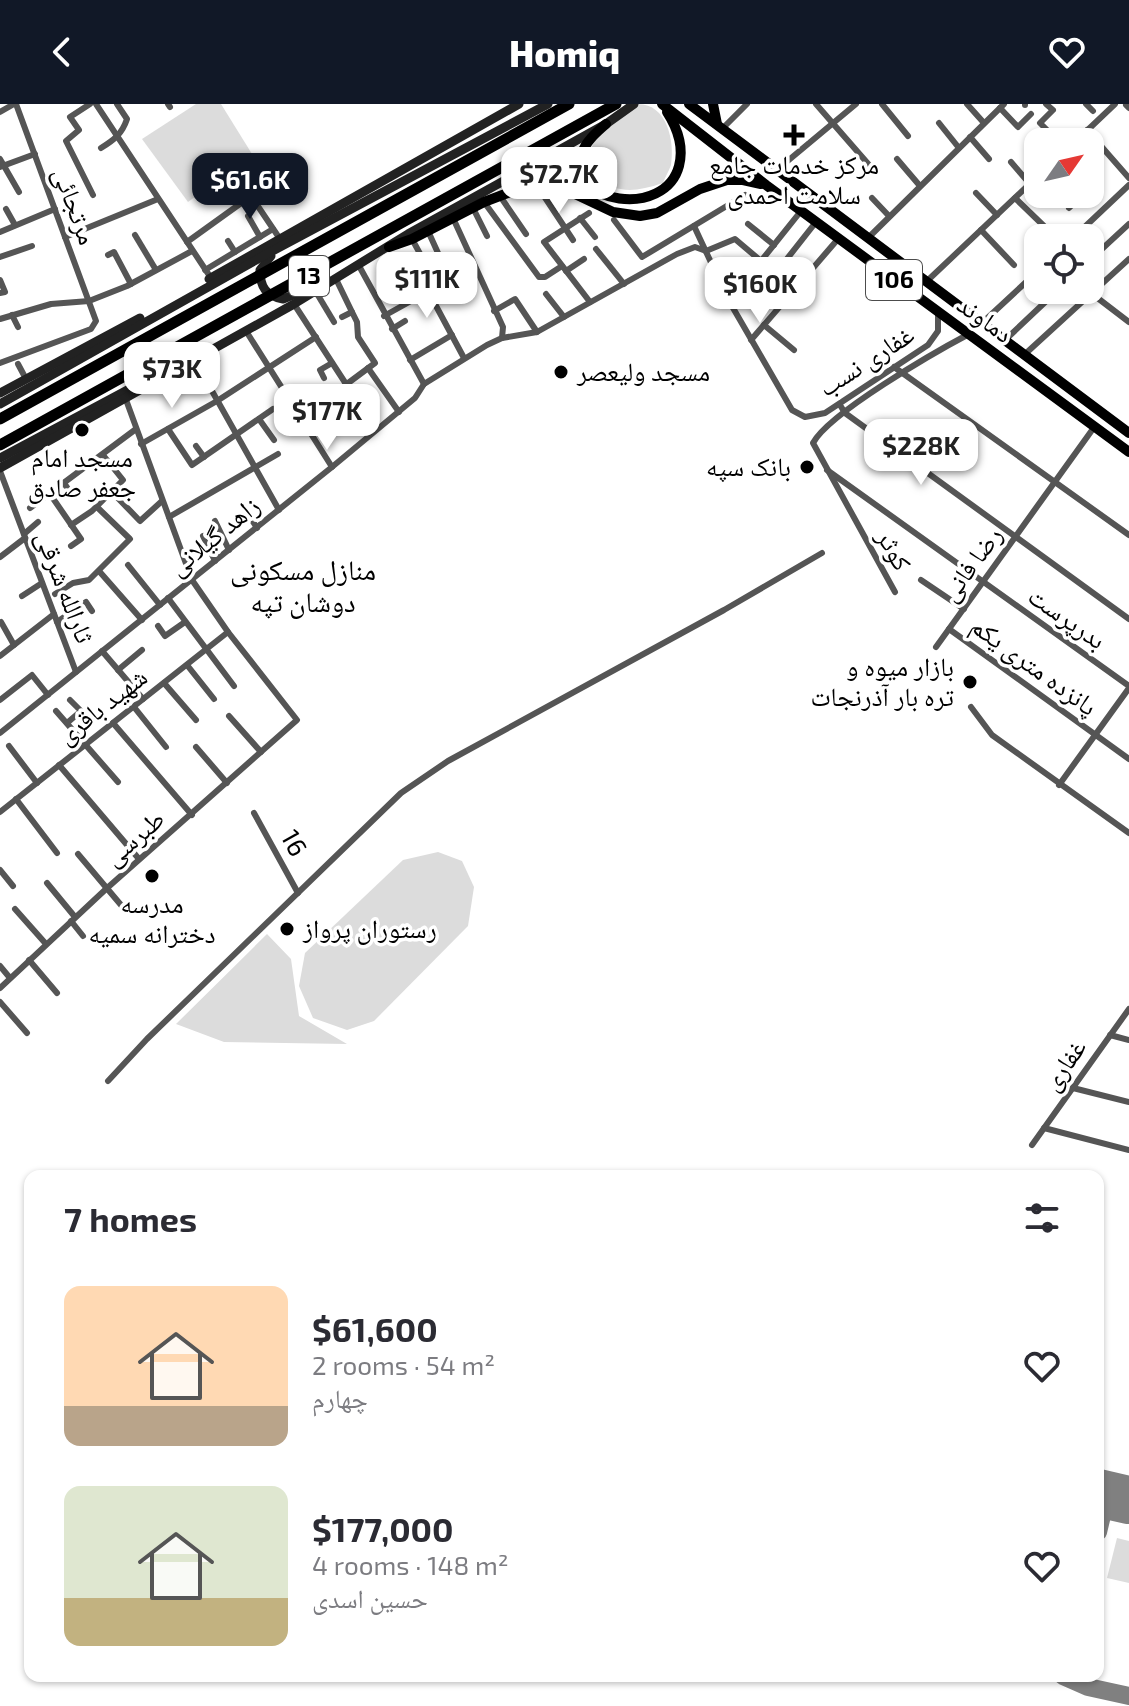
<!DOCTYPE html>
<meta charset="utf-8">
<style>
:root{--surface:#fff;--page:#f7f7f7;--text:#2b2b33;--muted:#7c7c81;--accent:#111827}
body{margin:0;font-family:"Exo 2","Noto Naskh Arabic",sans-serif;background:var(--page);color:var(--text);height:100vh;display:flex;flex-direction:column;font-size:30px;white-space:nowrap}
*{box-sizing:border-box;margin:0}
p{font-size:26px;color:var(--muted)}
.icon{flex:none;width:44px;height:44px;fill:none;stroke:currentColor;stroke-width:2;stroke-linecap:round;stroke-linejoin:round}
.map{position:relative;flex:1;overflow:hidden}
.details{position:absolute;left:24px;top:1066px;width:1080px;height:512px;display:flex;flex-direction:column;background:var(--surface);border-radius:16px;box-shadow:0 2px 6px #0004}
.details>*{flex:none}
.needle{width:52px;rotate:56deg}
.controls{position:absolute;left:1024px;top:24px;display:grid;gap:16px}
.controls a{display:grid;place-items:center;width:80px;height:80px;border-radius:16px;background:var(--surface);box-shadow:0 2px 6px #0004;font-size:40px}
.price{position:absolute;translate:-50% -68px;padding:0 18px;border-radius:16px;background:#fff;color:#222;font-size:26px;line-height:52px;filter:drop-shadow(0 2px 4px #0008)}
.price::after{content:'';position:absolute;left:50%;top:48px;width:24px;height:18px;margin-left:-12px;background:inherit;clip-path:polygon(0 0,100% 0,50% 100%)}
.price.selected{background:var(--accent);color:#fff}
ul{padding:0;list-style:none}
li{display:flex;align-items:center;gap:24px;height:200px;padding:0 40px}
li span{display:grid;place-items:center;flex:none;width:224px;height:160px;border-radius:16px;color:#555}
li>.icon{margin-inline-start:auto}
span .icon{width:96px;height:96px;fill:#fffc;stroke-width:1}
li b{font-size:34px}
h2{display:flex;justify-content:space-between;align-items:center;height:96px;padding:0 40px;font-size:34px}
header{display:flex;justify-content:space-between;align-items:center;height:104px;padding:0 40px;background:var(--accent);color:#fff;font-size:36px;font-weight:800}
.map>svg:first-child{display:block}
.green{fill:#dcdcdc}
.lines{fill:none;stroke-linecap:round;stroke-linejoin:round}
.taxiway{stroke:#808080;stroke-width:18}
.runway{stroke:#808080;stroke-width:48}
.minor{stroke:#555;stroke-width:6}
.secondary{stroke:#222;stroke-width:9}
.primary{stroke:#000;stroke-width:10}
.trunk{stroke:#000;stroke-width:11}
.poi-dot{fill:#000;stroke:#fff;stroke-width:3}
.labels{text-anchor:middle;stroke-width:7;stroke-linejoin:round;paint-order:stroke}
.shield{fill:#fff;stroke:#4c4c4c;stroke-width:2}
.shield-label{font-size:24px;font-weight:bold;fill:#000}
.poi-label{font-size:26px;fill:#000;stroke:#fff}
.street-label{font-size:26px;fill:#000;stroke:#fff}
.neighbourhood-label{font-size:28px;fill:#000;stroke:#fff}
</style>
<header><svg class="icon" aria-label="back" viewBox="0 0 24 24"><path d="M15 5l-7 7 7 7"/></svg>Homiq<svg class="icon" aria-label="heart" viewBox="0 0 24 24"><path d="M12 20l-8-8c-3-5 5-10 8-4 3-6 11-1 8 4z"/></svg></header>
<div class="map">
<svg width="1129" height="1602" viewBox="0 0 1129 1602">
<rect width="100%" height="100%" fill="#fff"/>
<g class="green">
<path d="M196,0H221L252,50L188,98L142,35Z"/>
<path d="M638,0C667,0 675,37 671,61C669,67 665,73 663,79C633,89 618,89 591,73C579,37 613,19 638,0Z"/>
<path d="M577,45L572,63L585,91C557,76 546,67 515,79Z"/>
<path d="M438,748L462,757L474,783L468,822L374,917L347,926L313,914L299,882L305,849L403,756Z"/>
<path d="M267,830L291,855L299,912L347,940L224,938L176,920Z"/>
<path d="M1117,1434L1129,1437V1479L1107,1474Z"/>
</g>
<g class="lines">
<g class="taxiway">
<path d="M1098,1428L1107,1391"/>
<path d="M1063,1572L1088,1583L1129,1592"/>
</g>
<path class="runway" d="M1098,1389L1129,1396"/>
<g class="minor">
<path d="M90,0L70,13L79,26L66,37L93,91"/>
<path d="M96,0L211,174"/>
<path d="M168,0L170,3"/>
<path d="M816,0L870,62"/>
<path d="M882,0L908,32"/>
<path d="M967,0L984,19"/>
<path d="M1025,0V1"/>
<path d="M1046,0L1053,6L1040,19L1059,38"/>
<path d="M1086,0L1093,7"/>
<path d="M1126,1L1129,4"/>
<path d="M1000,4L1018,23L1031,10"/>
<path d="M0,8L14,0"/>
<path d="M939,19L959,44"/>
<path d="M722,25L747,0"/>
<path d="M1087,26L1129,74"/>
<path d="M970,33L989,55"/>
<path d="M1075,38L1115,0"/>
<path d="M101,44C114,36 122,30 127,15L117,0"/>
<path d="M0,55L19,88"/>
<path d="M897,55L920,82"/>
<path d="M1011,58L1030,80"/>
<path d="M0,63L35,50"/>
<path d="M778,65L856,0"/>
<path d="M245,83L280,135"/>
<path d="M540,86L573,136"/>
<path d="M976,89L997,111"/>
<path d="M500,92L526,130"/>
<path d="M872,94L889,112"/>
<path d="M1015,94L1046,124"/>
<path d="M484,98L539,173H545L562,162"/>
<path d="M473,104L487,132"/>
<path d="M1069,104L1081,92"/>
<path d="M6,105L15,121"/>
<path d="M589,109L544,138L590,198"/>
<path d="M248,112L260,133"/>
<path d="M453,114L503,223L502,234"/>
<path d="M580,114L595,133"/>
<path d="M614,116L642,153L745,91"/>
<path d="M748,120L774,141"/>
<path d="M694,122L729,197L792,306L805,313L825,309L928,241L938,227V208"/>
<path d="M981,126L1014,161"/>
<path d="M428,127L438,149"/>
<path d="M0,128L55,105"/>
<path d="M135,131L156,166"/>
<path d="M65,133L158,95"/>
<path d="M868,134L1004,0"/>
<path d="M1073,134L1129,81"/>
<path d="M412,135L424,157"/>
<path d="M228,137L235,148"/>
<path d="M187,138L251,92"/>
<path d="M596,145L624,180"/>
<path d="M706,147L735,135L761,157"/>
<path d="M108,151L114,148L131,180"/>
<path d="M0,153L32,142"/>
<path d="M1090,156L1129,120"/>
<path d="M358,160L424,280"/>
<path d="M205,166L273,125"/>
<path d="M566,167L584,155"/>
<path d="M336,175L352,208L342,213"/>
<path d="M0,176L5,188L0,189"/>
<path d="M926,178L1038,72"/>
<path d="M764,184L816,118"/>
<path d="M428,187L464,254"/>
<path d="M316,188L334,218"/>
<path d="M1091,189L1129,218"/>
<path d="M546,190L564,213"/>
<path d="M729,197L801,107"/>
<path d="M294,200L346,280"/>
<path d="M494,207L515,195L537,228"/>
<path d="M12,211L18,223"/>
<path d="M384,212L445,178L440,166"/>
<path d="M0,215L51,200L89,197L127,182L192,147"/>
<path d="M982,219L1038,167"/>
<path d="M764,221L794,246"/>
<path d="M392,225L405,217"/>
<path d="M246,227L332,363"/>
<path d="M751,236L838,135"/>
<path d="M1004,237L1058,186"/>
<path d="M1024,251L1129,155"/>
<path d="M194,255L279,406"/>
<path d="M410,256L452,231"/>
<path d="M0,259L91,225L96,217L16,0"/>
<path d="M18,260L26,275"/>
<path d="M894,263L1129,431"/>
<path d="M368,264L399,308"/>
<path d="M324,274L320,266L332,259"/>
<path d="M334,289L355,320"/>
<path d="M324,297L375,259L358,233L357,218L352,208"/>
<path d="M840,301L845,309L1129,515"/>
<path d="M259,315L274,336"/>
<path d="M168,325L192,361L273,305"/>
<path d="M141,340L217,297L316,233"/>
<path d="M196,342L204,353"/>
<path d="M827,366L1129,582"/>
<path d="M0,367L76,568"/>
<path d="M64,379L72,391"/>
<path d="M112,388L140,417L162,397"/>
<path d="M50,390L81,435L71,442"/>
<path d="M30,404L136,325"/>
<path d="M248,410L257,424"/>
<path d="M169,413L278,350"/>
<path d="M215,417L229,446"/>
<path d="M71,421L92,407L123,376L103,351"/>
<path d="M24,430L38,418"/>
<path d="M203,432L215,457"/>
<path d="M0,453L25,434"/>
<path d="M128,461L160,501"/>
<path d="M99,467L142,516"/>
<path d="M921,476L964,505"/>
<path d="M895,488L813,339C829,309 935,248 969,230"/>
<path d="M55,490L73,479L89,476L130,435L97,403"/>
<path d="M22,492L42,479"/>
<path d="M168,494L234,582"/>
<path d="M1,518L14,541"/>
<path d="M57,518L86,498L92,507"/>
<path d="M158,522L165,532L185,518"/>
<path d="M949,525L1129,655"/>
<path d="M936,543L1095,322"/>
<path d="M102,547L143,595"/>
<path d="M0,552L54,510"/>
<path d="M187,561L214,595"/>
<path d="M118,566L142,546"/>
<path d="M164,579L196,616"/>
<path d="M0,596L32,571L48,591"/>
<path d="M134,603L166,643"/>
<path d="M971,603L992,631L1129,729"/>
<path d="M56,607L118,678"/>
<path d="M229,612L261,648"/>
<path d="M67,619L81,607L70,596"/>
<path d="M113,619L192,711"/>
<path d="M0,629L332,363L415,294L424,280L487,241L502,234L537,228L677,150L695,143L706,147"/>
<path d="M9,642L37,679"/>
<path d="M196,643L227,679"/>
<path d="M59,661L139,755"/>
<path d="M1059,681L1129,584"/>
<path d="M16,695L57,749"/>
<path d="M0,708L228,528"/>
<path d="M254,709L298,789"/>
<path d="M78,750L121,801"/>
<path d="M0,766L13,782"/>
<path d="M47,779L75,813"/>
<path d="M15,805L46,840"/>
<path d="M71,817L83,832"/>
<path d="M29,856L57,889"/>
<path d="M0,862L10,874"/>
<path d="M0,884L106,785L297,616L228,528L192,476L125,293"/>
<path d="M0,898L27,929"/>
<path d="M1110,931L1129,936"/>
<path d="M108,977L147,935L401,689L448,657L724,506L822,449"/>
<path d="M1073,984L1129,998"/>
<path d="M1044,1024L1129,1046"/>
<path d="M1032,1041L1129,905"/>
</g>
<g class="secondary">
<path d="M271,152L260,166C260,183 266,192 283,195L313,183"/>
<path d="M209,175L519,0"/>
<path d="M0,289L140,214"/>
<path d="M0,300L265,151L548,0"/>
<path d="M0,354L135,282"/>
<path d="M0,364L294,200L408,130L606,20L634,0"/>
</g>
<g class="primary">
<path d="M662,0L766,81L1129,348"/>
<path d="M689,0L1129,329"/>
<path d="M713,0L717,20"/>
<path d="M606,20C597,28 586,37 582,49C566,100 665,115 679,62C684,43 678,25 667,8"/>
<path d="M389,143L412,135L484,98L539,77L556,81L613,108L640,112L657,109L700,85L727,76H743L761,80"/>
</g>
<g class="trunk">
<path d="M0,315L569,0"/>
<path d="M0,341L616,0"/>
</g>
</g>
<g class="poi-dot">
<path d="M790 19h8v8h8v8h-8v8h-8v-8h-8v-8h8z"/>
<circle cx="561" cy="268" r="8"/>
<circle cx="82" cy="326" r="8"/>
<circle cx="807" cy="363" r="8"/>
<circle cx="970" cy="578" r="8"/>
<circle cx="152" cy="772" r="8"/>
<circle cx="287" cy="825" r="8"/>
</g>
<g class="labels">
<g class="shield">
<rect x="289" y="152" width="40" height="40" rx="6"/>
<rect x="866" y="156" width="56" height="40" rx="6"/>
</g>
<g class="shield-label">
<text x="309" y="180">13</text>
<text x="894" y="184">106</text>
</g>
<g class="poi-label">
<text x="794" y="70">مرکز خدمات جامع<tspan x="794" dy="30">سلامت احمدی</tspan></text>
<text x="577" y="277" text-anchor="start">مسجد ولیعصر</text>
<text x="82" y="363">مسجد امام<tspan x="82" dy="30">جعفر صادق</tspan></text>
<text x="791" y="372" text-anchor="end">بانک سپه</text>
<text x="954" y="572" text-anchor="end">بازار میوه و<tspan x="954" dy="30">تره بار آذرنجات</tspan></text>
<text x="152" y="809">مدرسه<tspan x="152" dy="30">دخترانه سمیه</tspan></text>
<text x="303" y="834" text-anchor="start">رستوران پرواز</text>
</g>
<g class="street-label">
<text transform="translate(75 102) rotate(70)" y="9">مرتجائی</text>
<text transform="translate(985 215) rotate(36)" y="9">دماوند</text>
<text transform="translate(866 257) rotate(-33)" y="9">غفاری نسب</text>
<text transform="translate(214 432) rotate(-39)" y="9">زاهد گیلانی</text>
<text transform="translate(894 446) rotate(61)" y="9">کوثر</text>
<text transform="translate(971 460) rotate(-54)" y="9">رضا فانی</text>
<text transform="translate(65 483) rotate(69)" y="9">ثارالله شرقی</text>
<text transform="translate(1067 514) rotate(35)" y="9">بدرپرست</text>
<text transform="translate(1034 562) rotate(36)" y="9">پانزده متری یکم</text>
<text transform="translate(102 602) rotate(-38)" y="9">شهید باقری</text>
<text transform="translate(134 734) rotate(-41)" y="9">طبرسی</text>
<text transform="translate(294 739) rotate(61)" y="9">16</text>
<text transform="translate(1064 961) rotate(-55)" y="9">غفاری</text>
</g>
<g class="neighbourhood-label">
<text x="303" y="476">منازل مسکونی<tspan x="303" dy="32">دوشان تپه</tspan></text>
</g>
</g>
</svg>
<div class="controls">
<a><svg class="needle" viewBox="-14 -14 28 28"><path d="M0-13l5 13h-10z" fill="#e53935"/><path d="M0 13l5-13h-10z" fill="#7c7c81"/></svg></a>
<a><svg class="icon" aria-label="locate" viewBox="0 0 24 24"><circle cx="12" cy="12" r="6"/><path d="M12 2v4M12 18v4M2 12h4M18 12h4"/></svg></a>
</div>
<b class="price" style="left:559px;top:111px">$72.7K</b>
<b class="price selected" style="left:250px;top:117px">$61.6K</b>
<b class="price" style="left:427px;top:216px">$111K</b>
<b class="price" style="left:760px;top:221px">$160K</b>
<b class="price" style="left:172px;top:306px">$73K</b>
<b class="price" style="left:327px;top:348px">$177K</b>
<b class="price" style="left:921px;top:383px">$228K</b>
<section class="details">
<h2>7 homes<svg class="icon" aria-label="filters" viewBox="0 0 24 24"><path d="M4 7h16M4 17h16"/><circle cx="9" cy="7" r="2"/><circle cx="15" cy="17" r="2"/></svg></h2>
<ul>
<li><span style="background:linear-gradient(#ffd9b3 75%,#b9a48a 0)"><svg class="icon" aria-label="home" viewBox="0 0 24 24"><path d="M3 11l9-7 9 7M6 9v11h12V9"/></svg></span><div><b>$61,600</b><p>2 rooms · 54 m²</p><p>چهارم</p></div><svg class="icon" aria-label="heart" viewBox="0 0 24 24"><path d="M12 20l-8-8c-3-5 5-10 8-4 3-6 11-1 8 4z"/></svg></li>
<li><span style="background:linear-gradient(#dfe7d0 70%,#c2b280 0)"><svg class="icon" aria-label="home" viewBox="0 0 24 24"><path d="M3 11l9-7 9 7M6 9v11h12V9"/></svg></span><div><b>$177,000</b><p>4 rooms · 148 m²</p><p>حسین اسدی</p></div><svg class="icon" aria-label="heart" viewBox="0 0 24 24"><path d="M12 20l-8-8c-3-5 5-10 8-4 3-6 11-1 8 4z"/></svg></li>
</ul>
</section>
</div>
